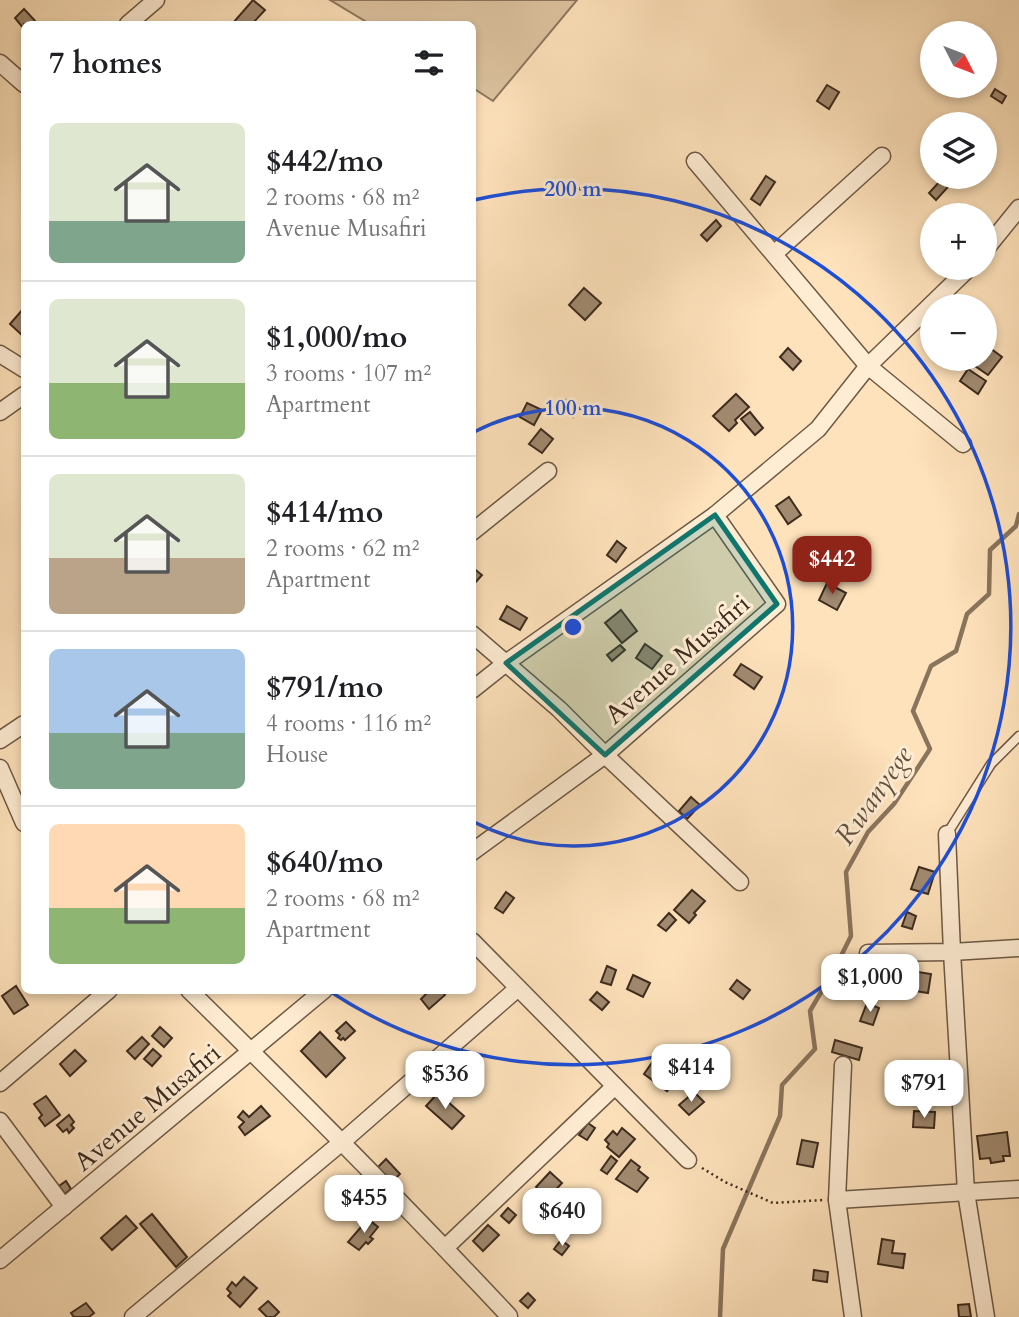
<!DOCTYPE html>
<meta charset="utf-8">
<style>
:root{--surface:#fff;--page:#f2f2f2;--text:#202124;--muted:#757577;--line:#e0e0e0;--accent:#8f2418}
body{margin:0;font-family:Cardo,serif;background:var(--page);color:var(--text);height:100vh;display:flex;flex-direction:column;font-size:26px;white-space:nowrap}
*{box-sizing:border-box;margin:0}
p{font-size:23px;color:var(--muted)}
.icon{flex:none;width:38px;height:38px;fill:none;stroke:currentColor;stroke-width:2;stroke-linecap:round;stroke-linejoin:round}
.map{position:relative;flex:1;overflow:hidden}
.drawer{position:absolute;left:21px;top:21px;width:455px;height:973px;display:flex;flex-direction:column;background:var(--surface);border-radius:10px;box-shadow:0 4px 10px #0003}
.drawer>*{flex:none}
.needle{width:46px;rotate:132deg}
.buttons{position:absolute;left:920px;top:21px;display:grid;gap:14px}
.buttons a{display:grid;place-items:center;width:77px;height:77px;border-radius:50%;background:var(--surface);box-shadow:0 4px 10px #0003;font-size:35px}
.price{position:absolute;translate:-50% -60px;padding:0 16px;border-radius:14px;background:#fff;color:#222;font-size:23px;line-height:46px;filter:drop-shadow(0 2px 4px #0008)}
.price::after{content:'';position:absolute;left:50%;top:42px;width:21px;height:16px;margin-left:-10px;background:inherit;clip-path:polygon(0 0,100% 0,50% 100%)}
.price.current{background:var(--accent);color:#fff}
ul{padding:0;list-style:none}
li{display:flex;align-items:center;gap:21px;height:175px;padding:0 28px}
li+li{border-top:2px solid var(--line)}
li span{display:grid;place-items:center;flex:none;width:196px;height:140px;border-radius:10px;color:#555}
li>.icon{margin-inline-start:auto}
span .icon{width:84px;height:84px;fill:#fffc;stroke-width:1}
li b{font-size:30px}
h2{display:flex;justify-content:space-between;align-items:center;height:84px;padding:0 28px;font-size:30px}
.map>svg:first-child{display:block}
.green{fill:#ddc3a0;stroke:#8d775f;stroke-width:2}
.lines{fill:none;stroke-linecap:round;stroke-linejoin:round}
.stream{stroke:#89745c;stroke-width:4.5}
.building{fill:#a18a70;stroke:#3d2b1e;stroke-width:2}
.service-casing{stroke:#6d5945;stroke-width:11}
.minor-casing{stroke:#6d5945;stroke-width:19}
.path{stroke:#3d2b1e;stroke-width:2.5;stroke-dasharray:2 3.5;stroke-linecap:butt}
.service{stroke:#feecd3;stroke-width:8}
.minor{stroke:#feecd3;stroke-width:16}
.marked{fill:#0f766e;fill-opacity:0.2;stroke:#0f766e;stroke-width:5;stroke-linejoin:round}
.ring{fill:none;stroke:#1d4ed8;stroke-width:3.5}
.labels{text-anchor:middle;stroke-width:6;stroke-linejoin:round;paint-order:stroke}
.street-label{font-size:26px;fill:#3d2b1e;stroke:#feecd3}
.water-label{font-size:28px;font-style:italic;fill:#634f3d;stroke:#feecd3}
.centre{fill:#1d4ed8;stroke:#feecd3;stroke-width:3.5}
.ring-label{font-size:21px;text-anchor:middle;font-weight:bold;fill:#1d4ed8;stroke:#feecd3;stroke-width:6;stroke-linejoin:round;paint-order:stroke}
</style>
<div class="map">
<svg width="1019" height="1317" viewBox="0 0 1019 1317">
<rect width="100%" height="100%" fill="#fee2bb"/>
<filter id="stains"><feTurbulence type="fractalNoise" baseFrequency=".00286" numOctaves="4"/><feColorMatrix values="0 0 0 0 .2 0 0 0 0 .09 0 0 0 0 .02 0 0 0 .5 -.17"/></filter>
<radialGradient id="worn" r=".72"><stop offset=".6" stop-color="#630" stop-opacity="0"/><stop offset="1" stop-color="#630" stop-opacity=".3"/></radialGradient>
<path class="green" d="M330,0H577L493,101L473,88L472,24H370Z"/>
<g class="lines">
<path class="stream" d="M720,1317L723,1249L780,1116L782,1085L815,1049L810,1011L834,970L851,936L846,872L868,832L894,804L930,749L913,711L931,666L956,651L967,614L989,594L990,550L1016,526L1019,514"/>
</g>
<g class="building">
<path d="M253,0L265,10L252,24H235L233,23Z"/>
<path d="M24,9L38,24H24V29L15,18Z"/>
<path d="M827,85L839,92L829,109L817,101Z"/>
<path d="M995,89L1006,96L1002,103L991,96Z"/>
<path d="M766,176L775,182L760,205L751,199Z"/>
<path d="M940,181L948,187L936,200L929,193Z"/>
<path d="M716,220L721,226L707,241L701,235Z"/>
<path d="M584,288L601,303L585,320L569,305Z"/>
<path d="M24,308V337L10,324Z"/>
<path d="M788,348L801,361L793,370L780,357Z"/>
<path d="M990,348L1002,357L988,375L975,366L981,359H985V353Z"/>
<path d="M968,369L986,381L978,394L960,381Z"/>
<path d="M736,394L749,407L735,420L737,423L729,431L713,416Z"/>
<path d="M566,400L578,409L573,417L560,408Z"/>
<path d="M527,403L542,410L534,425L520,417Z"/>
<path d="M750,412L763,428L755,435L741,419Z"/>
<path d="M541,429L553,439L542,453L529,444Z"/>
<path d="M789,497L801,515L788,524L776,506Z"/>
<path d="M617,541L626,548L616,562L607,555Z"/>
<path d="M472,567L482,575L474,584L472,582Z"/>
<path d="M827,583L846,593L837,610L819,600Z"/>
<path d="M507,606L527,618L520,630L500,619Z"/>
<path d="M621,610L637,631L622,643L605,623Z"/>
<path d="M645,644L662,656L652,669L636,658Z"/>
<path d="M620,645L625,650L612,661L607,655Z"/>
<path d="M741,664L762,677L754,689L734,675Z"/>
<path d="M691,797L700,805L687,819L679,811Z"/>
<path d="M919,867L935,872L928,894L911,889Z"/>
<path d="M692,890L705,901L694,913L696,915L689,923L674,910Z"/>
<path d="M506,892L514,898L503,913L495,908Z"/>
<path d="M907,912L916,916L912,929L902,926Z"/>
<path d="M669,913L676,920L666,931L658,925Z"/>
<path d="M607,966L616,970L611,985L601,982Z"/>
<path d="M918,972L931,974L928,993L915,991Z"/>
<path d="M633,975L650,983L643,997L627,989Z"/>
<path d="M737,980L750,990L743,999L730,989Z"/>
<path d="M16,986L28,1005L14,1014L2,996Z"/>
<path d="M430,990H441L445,995L429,1009L421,999Z"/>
<path d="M597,992L609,1002L602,1010L590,1000Z"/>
<path d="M867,1003L879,1008L873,1025L860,1021Z"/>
<path d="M346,1022L355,1031L345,1040L343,1038L341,1040L338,1038L340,1035L336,1031Z"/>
<path d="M160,1027L172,1038L164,1047L152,1036Z"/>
<path d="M320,1032L345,1058L326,1077L301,1051Z"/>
<path d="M142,1037L149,1044L135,1059L127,1051Z"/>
<path d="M835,1040L862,1048L859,1060L832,1052Z"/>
<path d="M153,1049L161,1056L152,1066L144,1059Z"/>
<path d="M75,1050L86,1061L70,1076L60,1064Z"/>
<path d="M656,1057L680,1074L667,1091L644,1074Z"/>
<path d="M694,1092L704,1102L689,1115L679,1105Z"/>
<path d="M438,1093L464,1116L452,1129L426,1106Z"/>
<path d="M46,1096L60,1115L45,1126L39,1118L42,1115L34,1104Z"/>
<path d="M261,1106L270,1116L245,1135L239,1127L244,1122L238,1117L243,1111L249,1117Z"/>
<path d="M914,1111L935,1112L934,1128L913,1127Z"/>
<path d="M69,1115L74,1122L71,1125L74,1128L69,1133L67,1129L63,1132L57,1125Z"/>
<path d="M588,1123L595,1128L587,1140L579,1135Z"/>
<path d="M622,1128L635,1139L619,1157L607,1147L609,1144L605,1140L613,1131L617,1135Z"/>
<path d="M1007,1132L1010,1156H1003L1004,1161L991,1163L990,1158L980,1159L977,1136Z"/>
<path d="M802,1140L818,1143L813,1167L797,1164Z"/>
<path d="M611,1156L617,1161L607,1174L601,1170Z"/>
<path d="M386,1159L400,1174L390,1184L376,1169Z"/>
<path d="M631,1160L640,1167L638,1170L648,1178L637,1192L616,1179Z"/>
<path d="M550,1172L562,1183L548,1198L536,1187Z"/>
<path d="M66,1181L71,1189L65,1194L59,1186Z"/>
<path d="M508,1208L516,1215L509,1223L501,1216Z"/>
<path d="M152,1214L187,1257L176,1267L140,1224Z"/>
<path d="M126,1216L137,1228L112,1250L101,1238Z"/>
<path d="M368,1219L378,1227L370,1237L373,1239L368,1244L366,1242L359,1250L348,1242Z"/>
<path d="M488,1225L499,1235L483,1251L473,1241Z"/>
<path d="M882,1239L894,1241L892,1253L905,1254L903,1268L878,1264Z"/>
<path d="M561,1240L569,1246L562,1255L554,1249Z"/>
<path d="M814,1270L828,1272L827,1282L813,1280Z"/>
<path d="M244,1277L257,1288L240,1307L228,1296L231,1293L227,1289L232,1282L236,1286Z"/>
<path d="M528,1293L535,1300L528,1308L520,1301Z"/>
<path d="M268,1301L279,1312L274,1317H267L259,1309Z"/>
<path d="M86,1303L94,1313L89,1317H74L71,1313Z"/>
<path d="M969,1304L971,1317H959L958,1305Z"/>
</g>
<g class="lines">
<g class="service-casing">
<path id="service" d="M947,834L991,764L1019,736"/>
</g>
<g class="minor-casing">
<g id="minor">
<path d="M128,24L156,0"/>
<path d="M0,63L24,84"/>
<path d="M695,161L868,366L963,444"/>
<path d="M985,250L1019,208"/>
<path d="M774,254L882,156"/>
<path d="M0,354L24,369"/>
<path d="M0,412L24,395"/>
<path d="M472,532L548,471"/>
<path d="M472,634L559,709L605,755L740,882"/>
<path d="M472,690L506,663L715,515"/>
<path d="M0,740L24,724"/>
<path d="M0,768L24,823"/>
<path d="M947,834L952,952L966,1192L986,1317"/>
<path d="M472,852L605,755L777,604L715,515L818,429L868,366L969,268"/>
<path d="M472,941L688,1160"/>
<path d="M868,953L952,952L1019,948"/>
<path d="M189,990C298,1097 405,1205 509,1316L508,1317"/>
<path d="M843,1065L837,1200L853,1317"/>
<path d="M0,1083L109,990"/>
<path d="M0,1121L64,1207"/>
<path d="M837,1200L1019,1189"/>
<path d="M445,1248L615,1086"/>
<path d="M0,1260L324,990"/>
<path d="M133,1317L342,1142L518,988"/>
</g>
</g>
<path class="path" d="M702,1168L725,1182L773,1203L823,1200"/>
<use href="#service" class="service"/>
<use href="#minor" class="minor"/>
</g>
<path class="marked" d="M715,515L777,604L605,755L506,663Z"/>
<g class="ring">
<path d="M474 432A219 219 0 1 1 474 822"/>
<path d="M474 200A438 438 0 1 1 331 992"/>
</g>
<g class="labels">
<g class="street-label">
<text transform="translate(677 659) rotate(-41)" y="9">Avenue Musafiri</text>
<text transform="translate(147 1107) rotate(-40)" y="9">Avenue Musafiri</text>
</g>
<g class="water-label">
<text transform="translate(873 795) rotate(-55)" y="10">Rwanyege</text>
</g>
</g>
<circle cx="573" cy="627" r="10" class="centre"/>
<g class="ring-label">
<text x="573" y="196">200 m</text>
<text x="573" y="415">100 m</text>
</g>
<rect width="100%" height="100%" filter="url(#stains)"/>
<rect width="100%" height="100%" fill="url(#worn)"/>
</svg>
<div class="buttons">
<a><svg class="needle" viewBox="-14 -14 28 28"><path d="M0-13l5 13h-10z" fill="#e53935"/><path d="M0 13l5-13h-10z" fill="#757577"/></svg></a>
<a><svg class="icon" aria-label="layers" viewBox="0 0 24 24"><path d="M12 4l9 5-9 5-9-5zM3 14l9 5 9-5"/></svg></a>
<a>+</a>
<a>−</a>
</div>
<b class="price current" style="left:832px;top:596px">$442</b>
<b class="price" style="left:870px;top:1014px">$1,000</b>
<b class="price" style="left:691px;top:1104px">$414</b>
<b class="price" style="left:445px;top:1111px">$536</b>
<b class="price" style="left:924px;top:1120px">$791</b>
<b class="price" style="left:364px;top:1235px">$455</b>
<b class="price" style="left:562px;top:1248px">$640</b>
<section class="drawer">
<h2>7 homes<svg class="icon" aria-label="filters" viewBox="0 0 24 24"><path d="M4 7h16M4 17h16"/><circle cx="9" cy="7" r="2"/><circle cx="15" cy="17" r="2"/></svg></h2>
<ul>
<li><span style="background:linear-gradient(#dfe7d0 70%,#7fa58c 0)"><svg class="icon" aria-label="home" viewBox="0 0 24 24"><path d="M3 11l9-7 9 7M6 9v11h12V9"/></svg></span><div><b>$442/mo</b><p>2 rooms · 68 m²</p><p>Avenue Musafiri</p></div></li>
<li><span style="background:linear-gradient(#dfe7d0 60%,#8fb573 0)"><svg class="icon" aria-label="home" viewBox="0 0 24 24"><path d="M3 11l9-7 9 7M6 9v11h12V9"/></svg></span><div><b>$1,000/mo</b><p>3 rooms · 107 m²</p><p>Apartment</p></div></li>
<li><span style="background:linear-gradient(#dfe7d0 60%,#b9a48a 0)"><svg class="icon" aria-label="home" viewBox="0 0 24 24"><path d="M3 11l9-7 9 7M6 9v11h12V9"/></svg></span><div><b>$414/mo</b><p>2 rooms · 62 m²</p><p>Apartment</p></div></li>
<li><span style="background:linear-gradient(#a9c7e8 60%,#7fa58c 0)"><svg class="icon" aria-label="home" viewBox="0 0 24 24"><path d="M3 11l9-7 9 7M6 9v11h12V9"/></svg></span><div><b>$791/mo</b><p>4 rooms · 116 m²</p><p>House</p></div></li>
<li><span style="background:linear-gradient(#ffd9b3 60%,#8fb573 0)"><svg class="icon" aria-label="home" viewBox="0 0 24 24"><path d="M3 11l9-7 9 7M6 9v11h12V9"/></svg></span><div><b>$640/mo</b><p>2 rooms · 68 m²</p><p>Apartment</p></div></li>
</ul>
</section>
</div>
